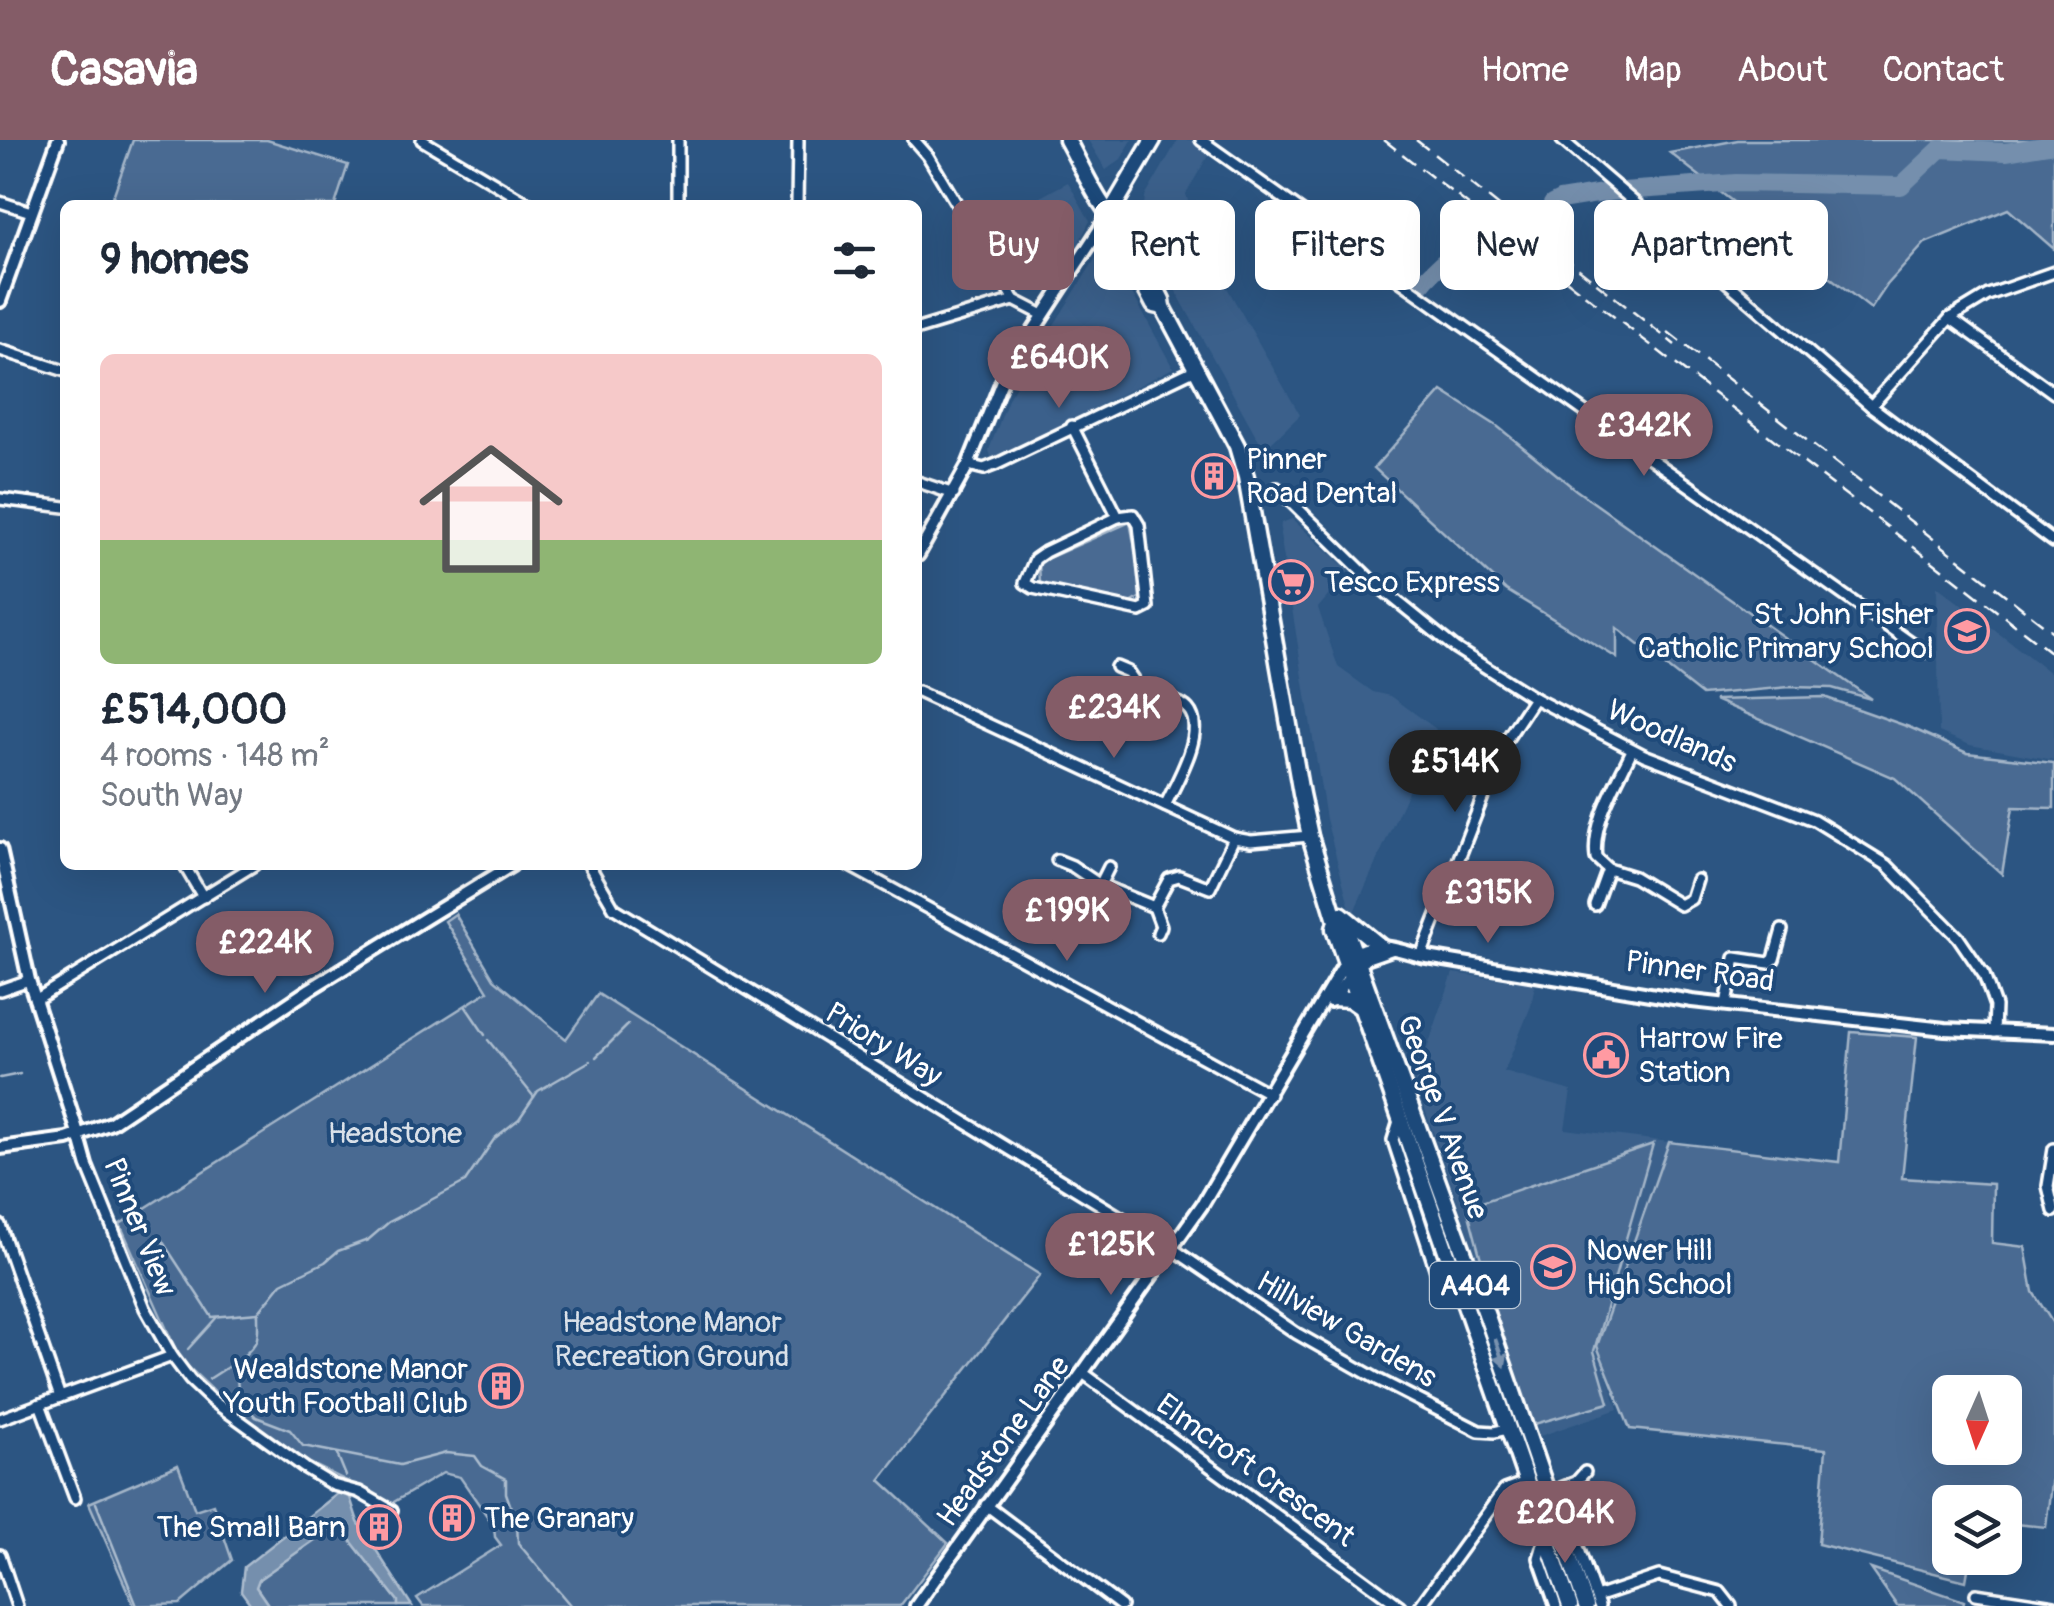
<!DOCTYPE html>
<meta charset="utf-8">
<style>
:root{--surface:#fff;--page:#f6f6f7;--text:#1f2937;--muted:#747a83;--line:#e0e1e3;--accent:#845c67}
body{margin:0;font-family:Pangolin,sans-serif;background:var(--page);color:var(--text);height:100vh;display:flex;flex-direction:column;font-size:38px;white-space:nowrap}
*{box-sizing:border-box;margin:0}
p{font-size:32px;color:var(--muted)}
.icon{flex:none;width:55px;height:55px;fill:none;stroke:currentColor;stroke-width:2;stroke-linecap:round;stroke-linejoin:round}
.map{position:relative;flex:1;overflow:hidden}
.side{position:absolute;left:60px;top:60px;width:862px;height:670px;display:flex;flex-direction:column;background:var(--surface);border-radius:15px;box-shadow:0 10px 40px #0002}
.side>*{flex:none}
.hud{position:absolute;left:952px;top:60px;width:950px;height:90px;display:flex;gap:20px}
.needle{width:65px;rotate:183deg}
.tools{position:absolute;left:1932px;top:1235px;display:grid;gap:20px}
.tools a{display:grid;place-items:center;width:90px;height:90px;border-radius:15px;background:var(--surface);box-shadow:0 10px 40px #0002;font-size:50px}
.price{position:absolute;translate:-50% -85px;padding:0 22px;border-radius:35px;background:var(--accent);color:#fff;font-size:32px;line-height:65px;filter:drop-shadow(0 2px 5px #0008)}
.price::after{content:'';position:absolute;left:50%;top:60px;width:30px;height:22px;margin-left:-15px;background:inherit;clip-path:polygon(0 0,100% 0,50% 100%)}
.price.selected{background:#222;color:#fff}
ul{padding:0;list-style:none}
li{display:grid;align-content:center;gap:20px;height:530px;padding:0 40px}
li+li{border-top:2px solid var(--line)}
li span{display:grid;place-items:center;height:310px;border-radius:15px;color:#555}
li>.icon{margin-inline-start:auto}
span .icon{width:180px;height:180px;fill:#fffc;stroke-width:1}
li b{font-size:42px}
h2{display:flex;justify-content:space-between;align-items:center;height:120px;padding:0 40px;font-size:42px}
.chip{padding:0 35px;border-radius:15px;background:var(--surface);box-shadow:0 10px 40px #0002;font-size:35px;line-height:90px}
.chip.selected{background:var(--accent);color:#fff}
header{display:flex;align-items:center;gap:60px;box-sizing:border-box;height:140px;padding:0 50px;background:var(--accent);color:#fff}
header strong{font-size:48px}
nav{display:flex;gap:55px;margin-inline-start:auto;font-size:35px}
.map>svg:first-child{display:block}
.built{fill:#3b618b}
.green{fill:#486b92;stroke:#a4b5c8;stroke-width:2.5;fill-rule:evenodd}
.water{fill:#748fad;stroke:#acbcce;stroke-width:2.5}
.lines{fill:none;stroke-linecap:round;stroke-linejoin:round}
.stream{stroke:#acbcce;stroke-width:2.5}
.river{stroke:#748fad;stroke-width:18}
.minor-casing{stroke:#fff;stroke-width:16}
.tertiary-casing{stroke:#fff;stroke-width:18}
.primary-casing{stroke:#fff;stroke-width:21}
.minor{stroke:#1f4a7a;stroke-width:9}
.tertiary{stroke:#1f4a7a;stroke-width:10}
.primary{stroke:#1f4a7a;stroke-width:14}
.rail{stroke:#fff;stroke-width:2.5;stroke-dasharray:15 8;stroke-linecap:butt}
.oneway{fill:#7992af}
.labels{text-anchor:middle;stroke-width:8;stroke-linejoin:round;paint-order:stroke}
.shield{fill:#1f4a7a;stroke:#bcc9d7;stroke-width:2.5}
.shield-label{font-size:28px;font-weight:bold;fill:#fff}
.poi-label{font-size:30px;fill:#fff;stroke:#1f4a7a;text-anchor:start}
.street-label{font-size:30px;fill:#fff;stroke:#1f4a7a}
.park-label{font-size:30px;fill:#dae1e9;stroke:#1f4a7a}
</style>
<header>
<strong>Casavia</strong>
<nav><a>Home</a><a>Map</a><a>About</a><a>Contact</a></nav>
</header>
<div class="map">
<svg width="2054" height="1466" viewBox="0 0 2054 1466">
<rect width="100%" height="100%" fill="#2c5582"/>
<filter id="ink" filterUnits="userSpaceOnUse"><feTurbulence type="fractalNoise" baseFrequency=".01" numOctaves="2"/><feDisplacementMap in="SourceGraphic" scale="20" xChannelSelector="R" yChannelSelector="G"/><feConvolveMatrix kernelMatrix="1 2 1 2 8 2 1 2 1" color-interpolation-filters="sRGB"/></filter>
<g filter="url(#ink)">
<g class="built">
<path d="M1088,0H1132L1121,19L1106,30Z"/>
<path d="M1178,0H1192L1210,12L1186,54L1196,90L1210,125L1218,132L1300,275L1264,310L1141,88L1145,57Z"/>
<path d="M1068,42L1090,81L1070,120L1020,68Z"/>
<path d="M1099,113H1110L1173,228L992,320L989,310L1009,257Z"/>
<path d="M1292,379L1349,431L1318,468L1338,527L1373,552L1391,556L1436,589L1352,776L1326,679L1280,394L1281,383Z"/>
<path d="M1937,446L2054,536V620L1970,605L1939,592Z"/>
<path d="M1453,833L1535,844L1531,866L1504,932L1571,951L1565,989L1669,1002L1599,1211L1618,1269L1540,1296L1409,924L1415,906L1427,909Z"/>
</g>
<g class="green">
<path d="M133,0H267L348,25L335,65H110Z"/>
<path d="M1738,0H2054V109L2008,69L1925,103L1887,145L1871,169L1670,13Z"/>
<path d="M1442,251L1497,286L1576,350L1871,559L1832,548L1790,547L1702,555L1617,488V518L1506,450L1374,328Z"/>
<path d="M1130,382L1144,455L1131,463L1040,444L1039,422Z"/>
<path d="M1824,557L1909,587L1967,613L2054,623V668L2013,667L2002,734L1895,638L1715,560Z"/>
<path d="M455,774L494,839L566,899L598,854L1040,1135L880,1340L948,1403L900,1466H423L417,1458L501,1405L495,1397L494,1386L460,1337L443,1333L392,1363L306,1321L275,1301L224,1261L180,1219L120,1084L488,851L445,781Z"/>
<path d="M1851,892L1917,897L1902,1038L1993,1044L1992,1103L2025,1107L2033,1152L2054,1185V1317L2046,1387L2005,1383V1362H1950V1418H1970L1966,1441L1818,1404L1826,1309L1630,1289L1597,1206L1669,1002L1839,1022ZM1950,1252H2005V1308H1950Z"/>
<path d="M1653,1004L1594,1211L1609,1263L1531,1285L1502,1197L1467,1067Z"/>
<path d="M178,1325L195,1370L213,1364L232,1420L180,1464L134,1466L89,1363Z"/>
<path d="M335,1385L341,1388L398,1461V1466H269L256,1447L259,1439Z"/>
<path d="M1871,1429L1964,1461L1963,1466H1897Z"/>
</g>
<path class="water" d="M341,1351L349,1354L358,1382L412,1466H398V1461L341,1388L335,1386L259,1439L256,1447L269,1466H252L241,1451L244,1427Z"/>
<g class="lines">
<g class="stream">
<path d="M466,867L485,895"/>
<path d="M488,900L534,957"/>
<path d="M596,917L628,885"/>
<path d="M0,938L20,934"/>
<path d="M159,1096L212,1177L258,1173"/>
<path d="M188,1209L217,1177"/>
<path d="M209,1239L237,1221"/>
<path d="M337,1314L346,1336"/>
<path d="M96,1363L137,1466"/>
<path d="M571,1466L518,1403L517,1384L506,1353V1339L482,1326L475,1316L446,1313L400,1325L303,1306L290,1290L256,1277L239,1260L237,1238L240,1219C261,1201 258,1199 258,1173L282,1143L325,1122L338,1111L368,1100L389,1082L465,1042L495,998L519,979L538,951L590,921"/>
</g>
<g class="river">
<path d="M1552,64L1560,60L1609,52L1736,43L1901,46L1940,9L2006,12L2054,4"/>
<path d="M1421,145C1438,123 1457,114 1475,93"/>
</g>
<g class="minor-casing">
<g id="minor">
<path d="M422,0L531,65"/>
<path d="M678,0V65"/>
<path d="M914,0L928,16L1014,160L1043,175"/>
<path d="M1201,0L1924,512"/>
<path d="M1562,0L1871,266L2054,402"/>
<path d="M0,62L31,72"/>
<path d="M797,65L798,0"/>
<path d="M1950,178L2054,253"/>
<path d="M918,189L1014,160"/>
<path d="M0,210L65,231"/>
<path d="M1871,266L1950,178L1988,155L2054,132"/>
<path d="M1072,286L1118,377"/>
<path d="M968,325L984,329L997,324L1196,229"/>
<path d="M918,342L954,354"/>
<path d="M1277,348L1372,441L1455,508L1534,558L1644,615L1814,680L1887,725L1958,797L1984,835L1995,866L1994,892"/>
<path d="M0,359L65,367"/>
<path d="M1133,375L1139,385L1148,467L1140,471L1033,448L1025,443L1035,419L1045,412L1118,377Z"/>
<path d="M1116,527L1128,532L1143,554C1156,558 1179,559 1188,569C1208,591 1175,644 1165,666"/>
<path d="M918,552L1234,698L1251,701L1310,696"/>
<path d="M1632,610C1618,641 1591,682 1596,718L1608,729L1634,737L1680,765L1691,759L1697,740"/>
<path d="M1057,720L1072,726L1100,745L1154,767L1169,739L1179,736L1210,748L1234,698"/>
<path d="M184,725L203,757"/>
<path d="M589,725L614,768L1170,1107L1296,1193L1379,1240L1479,1291L1494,1292L1507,1289"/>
<path d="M848,725L1270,954"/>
<path d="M1100,745L1109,727"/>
<path d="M1595,765L1608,729"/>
<path d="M1154,767L1161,786L1158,793"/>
<path d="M1421,816L1503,605L1534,558"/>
<path d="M0,850L29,840"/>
<path d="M35,860L254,725"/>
<path d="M1726,864L1735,818L1769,823L1774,819L1782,790"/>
<path d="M1399,981L1393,1000L1440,1143L1460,1153"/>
<path d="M79,996L87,1025L145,1168L172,1216L190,1240L210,1259L305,1328L333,1345L359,1352L392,1371"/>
<path d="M2054,1009L2048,1046L2054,1071"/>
<path d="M0,1085L60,1257"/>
<path d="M1083,1233L1400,1466"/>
<path d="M40,1264L75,1358"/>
<path d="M0,1279L172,1216"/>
<path d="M1546,1354L1576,1342L1585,1332"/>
<path d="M986,1365L1121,1466"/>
<path d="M1553,1368L1566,1373L1599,1466"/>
<path d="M1545,1398L1539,1418L1556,1466"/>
<path d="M0,1415L17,1466"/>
<path d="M1976,1454L2054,1466"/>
<path d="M1596,1457L1659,1436L1720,1452L1731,1466"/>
<path d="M1420,1466L1504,1350L1526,1342"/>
</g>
</g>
<g class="tertiary-casing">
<g id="tertiary">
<path d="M0,161L58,0"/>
<path d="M918,415L968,325L1004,236L1110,73"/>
<path d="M0,709L29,840L79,996"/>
<path d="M1330,861L1366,818L1392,809"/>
<path d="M0,1008L67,999L111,983L310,849L512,725"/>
<path d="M916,1466L1202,1065L1345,823C1367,797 1392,808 1421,816L1692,861L1945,889L2054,894"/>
</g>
</g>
<g class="primary-casing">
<g id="primary">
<path d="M1067,0C1081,24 1104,80 1128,92L1162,160L1163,167L1237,306L1246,337L1301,654L1310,696L1336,781L1334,789L1570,1466"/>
<path d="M1110,73L1153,0"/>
<path d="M1120,88L1119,98L1154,165L1163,167"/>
<path d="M1341,774L1380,806"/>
<path d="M1336,781L1344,785L1349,798L1488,1179L1586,1466"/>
<path d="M1332,858L1349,859L1359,866"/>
</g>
</g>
<use href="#minor" class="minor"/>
<use href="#tertiary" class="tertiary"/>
<use href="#primary" class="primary"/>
<g class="rail">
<path d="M1384,0L2054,515"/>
<path d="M1416,0L1675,205"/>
<path d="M1668,192L2054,493"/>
</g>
</g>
<defs><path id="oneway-solid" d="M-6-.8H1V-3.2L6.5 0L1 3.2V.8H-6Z" transform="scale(2.5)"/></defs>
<use class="oneway" href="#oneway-solid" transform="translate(1500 1213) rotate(71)"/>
</g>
<defs>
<g id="building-ring" transform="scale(2.25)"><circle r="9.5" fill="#1f4a7a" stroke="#ff9aa2" stroke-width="1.5"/><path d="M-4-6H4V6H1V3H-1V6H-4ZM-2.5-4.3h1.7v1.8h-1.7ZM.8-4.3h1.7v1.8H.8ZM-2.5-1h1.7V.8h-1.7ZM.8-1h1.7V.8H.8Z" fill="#ff9aa2"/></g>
<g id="supermarket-ring" transform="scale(2.25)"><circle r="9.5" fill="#1f4a7a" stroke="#ff9aa2" stroke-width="1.5"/><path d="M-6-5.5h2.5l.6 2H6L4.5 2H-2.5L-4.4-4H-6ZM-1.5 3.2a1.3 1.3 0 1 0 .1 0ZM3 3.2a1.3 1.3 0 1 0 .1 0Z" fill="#ff9aa2"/></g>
<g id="school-ring" transform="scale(2.25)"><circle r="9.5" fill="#1f4a7a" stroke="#ff9aa2" stroke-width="1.5"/><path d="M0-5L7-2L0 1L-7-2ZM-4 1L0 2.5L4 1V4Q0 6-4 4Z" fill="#ff9aa2"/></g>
<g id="civic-ring" transform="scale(2.25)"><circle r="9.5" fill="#1f4a7a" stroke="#ff9aa2" stroke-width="1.5"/><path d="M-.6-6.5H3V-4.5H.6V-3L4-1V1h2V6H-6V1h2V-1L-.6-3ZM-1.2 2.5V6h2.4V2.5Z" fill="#ff9aa2"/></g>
</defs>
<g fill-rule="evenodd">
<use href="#building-ring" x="1214" y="336"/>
<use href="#supermarket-ring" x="1291" y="442"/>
<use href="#school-ring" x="1967" y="491"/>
<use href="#civic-ring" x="1606" y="915"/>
<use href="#school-ring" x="1553" y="1127"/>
<use href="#building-ring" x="501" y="1246"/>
<use href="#building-ring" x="452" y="1378"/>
<use href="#building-ring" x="379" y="1387"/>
</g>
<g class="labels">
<rect class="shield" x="1430" y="1122" width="90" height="46" rx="8"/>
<g class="shield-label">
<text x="1475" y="1155">A404</text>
</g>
<g class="poi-label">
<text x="1246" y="329">Pinner<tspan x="1246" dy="34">Road Dental</tspan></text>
<text x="1324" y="452">Tesco Express</text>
<text x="1934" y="484" text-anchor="end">St John Fisher<tspan x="1934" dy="34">Catholic Primary School</tspan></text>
<text x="1638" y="908">Harrow Fire<tspan x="1638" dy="34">Station</tspan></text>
<text x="1586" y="1120">Nower Hill<tspan x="1586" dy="34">High School</tspan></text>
<text x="468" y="1239" text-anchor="end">Wealdstone Manor<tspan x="468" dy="34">Youth Football Club</tspan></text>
<text x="484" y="1388">The Granary</text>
<text x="346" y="1397" text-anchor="end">The Small Barn</text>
</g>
<g class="street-label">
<text transform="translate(1672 596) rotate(24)" y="10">Woodlands</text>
<text transform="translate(1700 831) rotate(8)" y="10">Pinner Road</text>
<text transform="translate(884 904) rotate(32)" y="10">Priory Way</text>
<text transform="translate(1443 977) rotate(70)" y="10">George V Avenue</text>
<text transform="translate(140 1087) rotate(68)" y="10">Pinner View</text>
<text transform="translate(1347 1189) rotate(30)" y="10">Hillview Gardens</text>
<text transform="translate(1003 1301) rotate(-54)" y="10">Headstone Lane</text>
<text transform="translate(1256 1330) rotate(36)" y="10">Elmcroft Crescent</text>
</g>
<g class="park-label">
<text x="395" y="1003">Headstone</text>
<text x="672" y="1192">Headstone Manor<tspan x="672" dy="34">Recreation Ground</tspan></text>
</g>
</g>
</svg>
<div class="tools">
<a><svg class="needle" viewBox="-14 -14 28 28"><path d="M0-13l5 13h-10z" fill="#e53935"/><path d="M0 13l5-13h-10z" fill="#747a83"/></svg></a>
<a><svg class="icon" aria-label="layers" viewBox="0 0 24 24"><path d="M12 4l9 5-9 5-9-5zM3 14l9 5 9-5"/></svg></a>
</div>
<b class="price" style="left:1059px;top:271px">£640K</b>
<b class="price" style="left:1644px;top:339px">£342K</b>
<b class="price" style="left:1114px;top:621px">£234K</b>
<b class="price selected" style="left:1455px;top:675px">£514K</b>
<b class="price" style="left:1488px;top:806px">£315K</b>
<b class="price" style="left:1067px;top:824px">£199K</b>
<b class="price" style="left:265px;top:856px">£224K</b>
<b class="price" style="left:1111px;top:1158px">£125K</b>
<b class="price" style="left:1565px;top:1426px">£204K</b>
<div class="hud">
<a class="chip selected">Buy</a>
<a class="chip">Rent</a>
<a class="chip">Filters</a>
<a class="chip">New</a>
<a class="chip">Apartment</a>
</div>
<section class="side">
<h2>9 homes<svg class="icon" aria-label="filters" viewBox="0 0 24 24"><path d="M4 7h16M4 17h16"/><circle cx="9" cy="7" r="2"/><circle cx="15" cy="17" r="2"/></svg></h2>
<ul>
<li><span style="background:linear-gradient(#f6c9c9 60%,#8fb573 0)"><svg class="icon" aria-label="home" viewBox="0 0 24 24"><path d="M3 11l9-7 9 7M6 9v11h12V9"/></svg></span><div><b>£514,000</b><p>4 rooms · 148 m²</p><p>South Way</p></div></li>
</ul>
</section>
</div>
